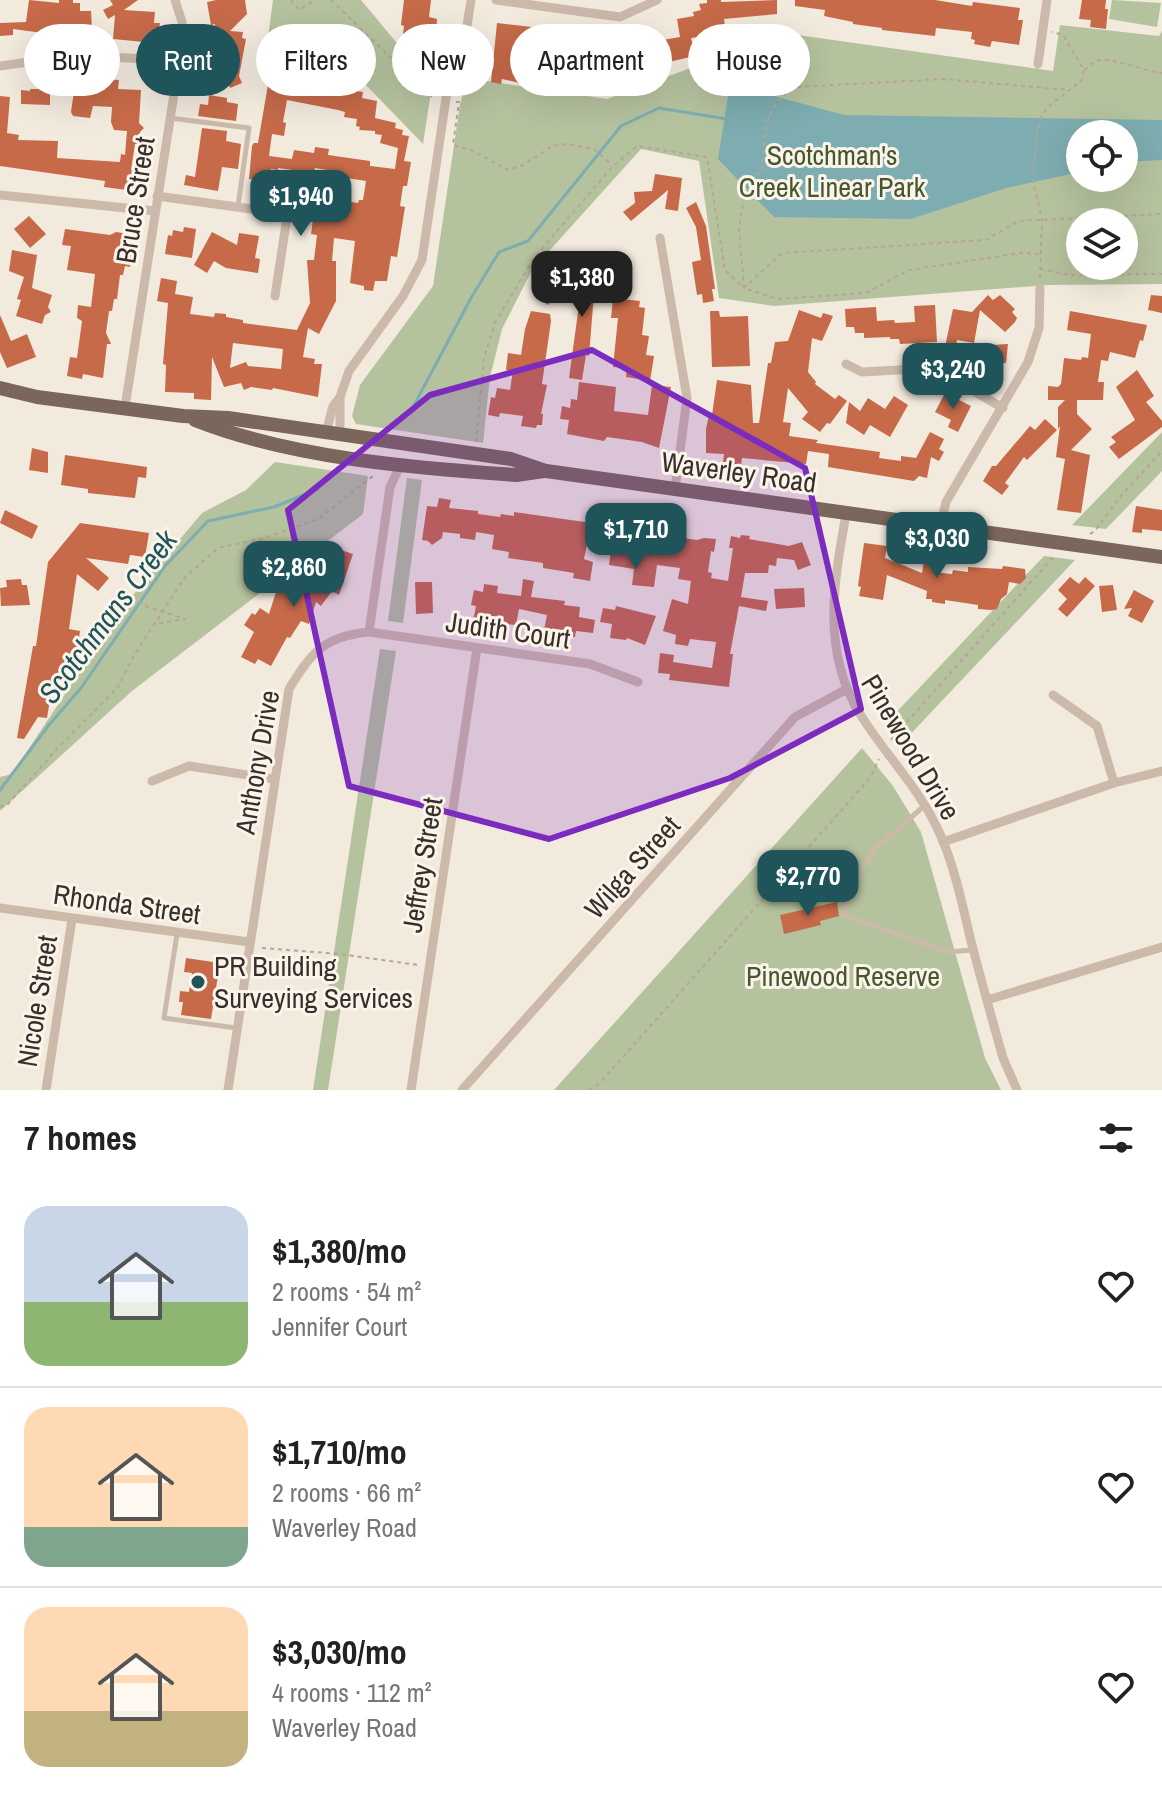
<!DOCTYPE html>
<meta charset="utf-8">
<style>
:root{--surface:#fff;--page:#f6f6f6;--text:#222;--muted:#767676;--line:#e0e0e0;--accent:#1f555a}
body{margin:0;font-family:"Archivo Narrow",sans-serif;background:var(--page);color:var(--text);height:100vh;display:flex;flex-direction:column;font-size:30px;white-space:nowrap}
*{box-sizing:border-box;margin:0}
p{font-size:26px;color:var(--muted)}
.icon{flex:none;width:44px;height:44px;fill:none;stroke:currentColor;stroke-width:2;stroke-linecap:round;stroke-linejoin:round}
.map{position:relative;height:1090px;overflow:hidden}
.drawer{display:flex;flex-direction:column;background:var(--surface);flex:1}
.drawer>*{flex:none}
.top-card{position:absolute;left:24px;top:24px;width:1114px;height:72px;display:flex;gap:16px}
.buttons{position:absolute;left:1066px;top:120px;display:grid;gap:16px}
.buttons a{display:grid;place-items:center;width:72px;height:72px;border-radius:50%;background:var(--surface);box-shadow:0 8px 32px #0002;font-size:40px}
.price{position:absolute;translate:-50% -68px;padding:0 18px;border-radius:16px;background:var(--accent);color:#fff;font-size:26px;line-height:52px;filter:drop-shadow(0 2px 4px #0008)}
.price::after{content:'';position:absolute;left:50%;top:48px;width:24px;height:18px;margin-left:-12px;background:inherit;clip-path:polygon(0 0,100% 0,50% 100%)}
.price.current{background:#222;color:#fff}
ul{padding:0;list-style:none}
li{display:flex;align-items:center;gap:24px;height:200px;padding:0 24px}
li+li{border-top:2px solid var(--line)}
li span{display:grid;place-items:center;flex:none;width:224px;height:160px;border-radius:24px;color:#555}
li>.icon{margin-inline-start:auto}
span .icon{width:96px;height:96px;fill:#fffc;stroke-width:1}
li b{font-size:34px}
h2{display:flex;justify-content:space-between;align-items:center;height:96px;padding:0 24px;font-size:34px}
.pill{padding:0 28px;border-radius:36px;background:var(--surface);box-shadow:0 8px 32px #0002;font-size:28px;line-height:72px}
.pill.current{background:var(--accent);color:#fff}
.map>svg:first-child{display:block}
.green{fill:#b5c29e;fill-rule:evenodd}
.water{fill:#7dadb0}
.lines{fill:none;stroke-linecap:round;stroke-linejoin:round}
.stream{stroke:#7dadb0;stroke-width:3}
.building{fill:#c66a49;fill-rule:evenodd}
.path{stroke:#b7a494;stroke-width:2;stroke-dasharray:4 4;stroke-linecap:butt}
.service{stroke:#cbbaaa;stroke-width:5}
.minor{stroke:#cbbaaa;stroke-width:9}
.primary{stroke:#7a665b;stroke-width:14}
.marked{fill:#7b2cbf;fill-opacity:0.2;stroke:#7b2cbf;stroke-width:6;stroke-linejoin:round}
.poi-dot{fill:#1f555a;stroke:#faf4eb;stroke-width:3}
.labels{text-anchor:middle;stroke-width:6;stroke-linejoin:round;paint-order:stroke}
.park-label{font-size:28px;fill:#47572d;stroke:#faf4eb}
.street-label{font-size:28px;fill:#392f2a;stroke:#faf4eb}
.poi-label{font-size:28px;fill:#392f2a;stroke:#faf4eb;text-anchor:start}
.water-label{font-size:30px;font-style:italic;fill:#1f555a;stroke:#faf4eb}
</style>
<div class="map">
<svg width="1162" height="1090" viewBox="0 0 1162 1090">
<rect width="100%" height="100%" fill="#f3eade"/>
<g class="green">
<path d="M273,0H361L432,85L423,144L364,83L264,67Z"/>
<path d="M1112,0L1161,3L1157,27L1109,19Z"/>
<path d="M1060,25L1159,36L1162,31V284L1049,285L774,306L719,298L699,161L641,149L532,270L502,329L490,377L483,443L356,424L352,416L360,385L433,286L460,105L467,78L607,99L696,66L741,27L1053,71ZM1080,134H1124V178H1080ZM1080,222H1124V266H1080Z"/>
<path d="M1162,432V471L1106,529L1072,525Z"/>
<path d="M275,462L368,476L363,514L132,691L0,811V777L12,774L122,608L202,513L246,490Z"/>
<path d="M407,478L422,480L403,623L388,621Z"/>
<path d="M1044,556L1075,560L904,741L888,721Z"/>
<path d="M380,649L396,651L328,1090H313Z"/>
<path d="M862,748L893,786L921,832L985,1058L1001,1090H554Z"/>
</g>
<path class="water" d="M730,84L844,115L1162,120V160L1124,162V134H1080V172L1006,188L911,219L774,217L718,159Z"/>
<g class="lines">
<g class="stream">
<path d="M411,411L471,298L499,252L528,241L621,126L659,108L727,119"/>
<path d="M0,790L49,725L81,688L165,566L208,521L274,507L318,489"/>
</g>
</g>
<g class="building">
<path d="M29,0L59,3V0H73V3H80V11H91L92,29L72,33V30L50,31V34L13,29V35L0,36V23L26,22Z"/>
<path d="M110,0H138L124,10L155,12L154,23H160L157,40L154,43L113,39L115,15L108,19L103,10L113,5Z"/>
<path d="M216,0H245L247,14L230,31L243,32L242,38L246,39L239,76L242,83L230,88L226,77L206,74L211,45H214L215,24L211,25L207,2Z"/>
<path d="M404,0H431L429,17L437,19L436,39L403,34L404,26L401,25Z"/>
<path d="M707,0H721V2L777,0V14L724,19L726,33L691,38L695,56L664,63L663,73L624,79L623,74L584,77L583,74L541,76L540,82L521,78L520,83L502,79L501,84L491,82L497,23L540,28L539,36L562,35L563,60L583,59V56L586,55V42L633,37V41L656,36L657,41L680,37L677,19L694,16L693,12L701,10L699,4L707,3Z"/>
<path d="M795,0H935L972,6L973,2L1020,8L1018,20H1023L1019,45L992,41L990,47L974,44L975,40L971,39L972,32L936,28L935,36L882,30V28L853,24V22L824,16L825,10L795,6Z"/>
<path d="M1082,0H1106L1105,9H1108L1106,29L1090,27L1091,20L1079,19Z"/>
<path d="M270,73L346,85L345,89L363,92L362,98L377,101L375,118L396,123L395,128L403,130L402,135L409,136L404,161L411,162L407,186H403L400,206L405,207L397,257L391,256L387,281H375L373,291L364,290V286L350,283L355,241L334,238L332,261H336V301L319,334L308,328L303,357L315,359L314,364H322L318,397L273,388L272,390L251,387L244,390L241,383L224,387L212,357L211,400L194,399V393L165,392L166,365L163,364L168,303L157,301L161,278L177,281L175,294L193,297L190,314L214,317L215,313L226,314V317L243,320V323L297,330L310,303L307,260H314L317,235L311,234L316,197L358,203L359,200H363L366,181L333,176V171L315,168L314,173L278,168V170L271,169L270,176L264,175L263,181L249,179L252,146L254,143H258ZM287,100L338,110L345,112L344,117L357,119L356,126L360,127L359,130L375,131V134L382,135L380,143L398,148L395,169L370,166V161L328,155L329,149L315,147L314,153L294,150L292,159L269,156L272,134L284,136L286,123L283,122ZM233,343L283,349L281,369L248,366L246,362L230,368Z"/>
<path d="M102,79L119,80L118,89L141,90L139,123L144,128L140,132L138,144H135L131,170L134,171V191L104,187L105,181L0,166V96L10,97L7,133L19,135L18,140L58,141L57,158L120,162L121,154L125,155L127,131L114,130L111,122L112,107L93,106L90,118L73,116L71,112L75,84L101,87Z"/>
<path d="M30,89H50V105L21,104V90L30,91Z"/>
<path d="M209,95L227,98V102L238,104L236,121L198,116L200,104L208,105Z"/>
<path d="M202,128L227,131L226,141L241,144L238,169L222,167L218,191L184,185L186,175L195,177Z"/>
<path d="M655,174L682,178L678,211L665,209L668,190L631,221L623,212L635,203L634,192L652,191Z"/>
<path d="M696,202L706,226L715,289H712L714,301L703,303L702,294L697,295L692,262L701,260L696,227L686,208Z"/>
<path d="M29,216L46,234L30,248L14,229Z"/>
<path d="M184,227L196,229L192,258L165,254L168,235L172,236L173,230L183,232Z"/>
<path d="M65,229L110,235L116,232L136,235L130,267L125,266L123,275H120L117,299H114L112,311H109L106,333L111,344H107L103,378L83,374L82,379L67,376L70,357L77,358L82,321L77,318L78,305L91,307L95,274L67,270L71,246L62,245Z"/>
<path d="M212,232L237,245L239,233L259,236L255,258L260,259L258,273L226,268L214,261L207,273L194,265Z"/>
<path d="M12,250L37,255L32,288L52,295L48,307L51,312L45,315L42,324L16,316L21,300L17,299L24,277L9,271Z"/>
<path d="M567,267L593,270L592,282L598,283L597,293H594L589,356L586,355L582,380L569,378L582,283L566,281Z"/>
<path d="M550,275L562,283L548,305L536,296Z"/>
<path d="M988,295L993,300L1000,295L1015,309L1012,312L1017,318L1015,322L1005,332L980,310L974,343L957,340L956,349L945,347L953,309L972,312Z"/>
<path d="M1151,295L1162,296V313L1148,310Z"/>
<path d="M613,298L640,301L639,307L645,308L642,335L649,336L646,355L654,356L650,381L626,377L627,368L613,367L618,318H611Z"/>
<path d="M935,305L937,342L900,344L899,339H890V337L864,338V333H855L854,327H846L845,309L876,307L877,321L894,320L895,323L915,322L914,306Z"/>
<path d="M799,310L821,318L823,313L833,316L822,341L812,338L808,372L816,382L815,384L835,399L839,395L847,401L830,424L827,423L820,432L802,419L808,412L788,388L783,422L791,423L789,436L818,440L816,443L880,452L879,458L901,461V456L916,458L930,432L944,439L939,449L944,452L939,461L931,457L927,478L919,476L914,481L828,467L829,454L808,451L806,464L742,458L741,465L723,462L724,454L706,453V429L709,415H712L717,380L751,385L753,423H759L768,363H771L775,342L788,341Z"/>
<path d="M531,311L550,314L551,321L542,384L547,385L541,414H543L542,425H537L536,428L521,426L523,416L500,413L499,417L488,415L491,397L495,398L497,388L510,390L513,371L506,370L508,353L521,355L525,329Z"/>
<path d="M710,311H719L720,317L748,316L750,366L712,367Z"/>
<path d="M1070,311L1147,325L1143,341L1140,340L1135,358L1110,352L1108,361L1101,360L1098,382H1104L1103,400H1077V414L1092,429L1071,450L1090,455L1081,513L1057,510L1065,459L1056,457L1060,426L1058,429V407L1065,400H1048V386L1058,387L1061,384L1064,358L1081,360L1082,357L1088,358L1091,334L1067,330Z"/>
<path d="M0,315L11,341L27,334L36,357L7,368L0,352Z"/>
<path d="M1008,344L1006,363L995,364L994,359L973,360V346Z"/>
<path d="M1137,370L1154,396L1146,402L1162,421V427L1119,459L1109,447L1116,442L1111,437L1135,420L1116,387Z"/>
<path d="M579,382L616,387L614,411L648,415L652,385L671,387L659,448L642,442L607,437L604,441L567,434L569,420L560,419L562,406L570,408L571,399L577,400Z"/>
<path d="M945,393L971,406L958,432L948,427L951,420L935,412Z"/>
<path d="M894,396L908,405L890,437L870,425L864,435L846,423L849,402L860,411L868,398L885,409Z"/>
<path d="M1045,419L1057,430L1027,460L1024,457L1005,483L1009,486L1002,495L983,481L992,466H996L1030,426L1035,430Z"/>
<path d="M32,448L48,452V473L29,470Z"/>
<path d="M65,455L147,467L146,478L138,477L135,498L88,493V489L61,485Z"/>
<path d="M439,498L451,500L449,508L478,511V514L500,517L501,514L514,516V512L634,529L633,535L653,536V534L697,540L704,538L716,539L714,552L711,551L708,572L712,573L711,578L728,581L733,548H729L731,536L740,538L741,535L750,536L749,539L789,546L802,542L811,565L798,570L794,560L777,558L776,566L769,565L768,573H745L741,597L768,601L766,611L739,606L730,654H733L729,687L669,680L670,674L658,673L660,653L674,655L673,662L712,668L716,642L690,639L688,646L675,644L676,635L663,631L672,599L688,604L691,581L678,579L680,568L657,565L654,587L632,585L634,569L609,565L612,543L588,540L584,559L593,562L590,581L573,578L574,573L543,568V563L508,558L509,552L492,549L494,535L476,532L475,540L460,538V534L443,532L442,538L432,545L428,541L422,540L427,506L437,507Z"/>
<path d="M1136,506L1162,510V531L1142,529V533L1132,532Z"/>
<path d="M5,510L38,526L32,539L0,523Z"/>
<path d="M80,523L149,533L145,557L130,555L128,564L86,558L109,578L98,591L77,574L69,629L80,631L79,638L84,639L81,658L76,657L75,663L65,661L61,688L52,687L47,718L38,717L24,739L17,738L33,646H36L48,562Z"/>
<path d="M864,543L887,546L885,558L922,573L924,560L935,562L933,572L952,574L953,570L968,572V567L1002,569L1003,566L1025,569L1026,578L1020,584L1009,582L1007,594L1001,599L997,609L991,610L978,609V605L945,600V604L932,602V599H926L927,591L887,575L883,600L859,596L861,587L858,586Z"/>
<path d="M329,546L353,554L339,595L332,591L321,606L316,602L309,624L301,621L290,638L287,637L271,666L258,659L255,664L241,657L254,632L244,625L252,613L255,615L260,608L269,614L277,589L288,592L298,578L311,587L327,564L323,562Z"/>
<path d="M1070,577L1079,584L1085,577L1095,586L1067,617L1058,609L1067,599L1058,590Z"/>
<path d="M21,579L22,585H27L30,605L1,606L0,588L7,587L6,580Z"/>
<path d="M523,579L534,581L531,597L565,601L564,605L580,607L579,617L595,620L593,633L576,631L575,637L544,630L547,615L519,609L516,625L473,621L476,606L471,605L474,590L483,592L484,584L498,586L497,593L521,596Z"/>
<path d="M415,582H432L433,613L416,614Z"/>
<path d="M1113,585L1117,610L1102,612L1099,586Z"/>
<path d="M804,588L805,607L776,609L774,589Z"/>
<path d="M1134,590L1154,601L1142,623L1128,616L1132,608L1124,609Z"/>
<path d="M616,606L656,616L645,645L627,638L626,640L610,638L612,624L600,622L603,608L615,610Z"/>
<path d="M837,902L839,916L820,921L821,925L784,934L780,915Z"/>
<path d="M186,958L220,963L211,1019L181,1015L183,1002H179L180,991L189,992L192,973L184,972Z"/>
</g>
<g class="lines">
<g class="path">
<path d="M291,0L299,10L315,0"/>
<path d="M331,0L434,99"/>
<path d="M1084,70C1090,66 1094,60 1102,60C1117,59 1143,71 1162,73"/>
<path d="M456,102H459L453,145L471,150L508,170L523,165L553,146L567,144L594,149L612,165"/>
<path d="M1039,254L1021,253L909,270L866,293L777,299L744,288L739,229L747,179L762,171C763,141 764,100 797,87L943,79L1070,90"/>
<path d="M1040,269L1069,275L1162,274"/>
<path d="M1040,278L1042,219L1033,182L1036,139L1041,117L1048,107L1082,80L1084,70L1063,35L1052,32"/>
<path d="M476,442L484,358L495,323L534,258L613,166L637,146L707,157L725,270L744,288L782,253L986,240L1018,221L1162,214"/>
<path d="M1090,534L1095,531L1120,497L1162,451"/>
<path d="M125,593L148,607L185,619L156,624"/>
<path d="M891,740L1054,556"/>
<path d="M0,807L7,805L57,749L118,687L134,655L186,576L218,548L265,538L318,519L373,476"/>
<path d="M262,948L340,954L418,965"/>
<path d="M589,1090L599,1084L870,778L879,759"/>
</g>
<g class="service">
<path d="M170,118L249,128L238,206"/>
<path d="M924,806L874,850L847,891L844,915L947,952L973,950"/>
<path d="M177,934L164,1018L236,1028"/>
</g>
<g class="minor">
<path d="M496,0L620,17L657,0"/>
<path d="M1038,64L1047,0"/>
<path d="M0,66L78,55L178,61"/>
<path d="M0,195L155,211"/>
<path d="M157,196L288,214"/>
<path d="M660,238L687,398L675,489"/>
<path d="M275,296L293,178"/>
<path d="M846,364L862,372L934,368L1003,408"/>
<path d="M125,407L182,43V22L175,0"/>
<path d="M326,433L333,406L340,397L349,371L403,296L422,260L449,78L464,45L471,0"/>
<path d="M340,435V397"/>
<path d="M846,514C834,582 821,651 860,714C888,759 923,791 943,841C956,873 963,908 971,941C981,980 992,1019 1003,1058L1017,1090"/>
<path d="M940,527L946,502L1028,362L1039,328L1040,288"/>
<path d="M369,632L590,664L638,682"/>
<path d="M1053,695L1097,726L1114,783"/>
<path d="M152,781L189,766L274,779"/>
<path d="M943,842L1114,783L1162,771"/>
<path d="M0,908L249,942"/>
<path d="M987,1000L1162,947"/>
<path d="M46,1090L72,919"/>
<path d="M228,1090L289,689C311,653 324,636 369,632L390,487L401,464"/>
<path d="M411,1090L477,648"/>
<path d="M462,1090L795,717L847,689"/>
</g>
<g class="primary">
<path d="M0,388L37,397L183,416L228,418L511,459L546,471L1162,557"/>
<path d="M195,420C291,458 413,468 516,475L544,471"/>
</g>
</g>
<path class="marked" d="M592,350L805,468L861,709L730,778L549,839L349,786L288,510L430,395Z"/>
<circle class="poi-dot" cx="198" cy="982" r="8"/>
<g class="labels">
<g class="park-label">
<text x="832" y="165">Scotchman's<tspan x="832" dy="32">Creek Linear Park</tspan></text>
<text x="843" y="986">Pinewood Reserve</text>
</g>
<g class="street-label">
<text transform="translate(135 200) rotate(-81)" y="10">Bruce Street</text>
<text transform="translate(739 472) rotate(8)" y="10">Waverley Road</text>
<text transform="translate(508 630) rotate(8)" y="10">Judith Court</text>
<text transform="translate(911 747) rotate(59)" y="10">Pinewood Drive</text>
<text transform="translate(257 762) rotate(-80)" y="10">Anthony Drive</text>
<text transform="translate(422 865) rotate(-81)" y="10">Jeffrey Street</text>
<text transform="translate(632 867) rotate(-48)" y="10">Wilga Street</text>
<text transform="translate(127 904) rotate(8)" y="10">Rhonda Street</text>
<text transform="translate(37 1001) rotate(-81)" y="10">Nicole Street</text>
</g>
<g class="poi-label">
<text x="214" y="976">PR Building<tspan x="214" dy="32">Surveying Services</tspan></text>
</g>
<g class="water-label">
<text transform="translate(108 617) rotate(-53)" y="10">Scotchmans Creek</text>
</g>
</g>
</svg>
<div class="buttons">
<a><svg class="icon" aria-label="locate" viewBox="0 0 24 24"><circle cx="12" cy="12" r="6"/><path d="M12 2v4M12 18v4M2 12h4M18 12h4"/></svg></a>
<a><svg class="icon" aria-label="layers" viewBox="0 0 24 24"><path d="M12 4l9 5-9 5-9-5zM3 14l9 5 9-5"/></svg></a>
</div>
<b class="price" style="left:301px;top:238px">$1,940</b>
<b class="price current" style="left:582px;top:319px">$1,380</b>
<b class="price" style="left:953px;top:411px">$3,240</b>
<b class="price" style="left:636px;top:571px">$1,710</b>
<b class="price" style="left:937px;top:580px">$3,030</b>
<b class="price" style="left:294px;top:609px">$2,860</b>
<b class="price" style="left:808px;top:918px">$2,770</b>
<div class="top-card">
<a class="pill">Buy</a>
<a class="pill current">Rent</a>
<a class="pill">Filters</a>
<a class="pill">New</a>
<a class="pill">Apartment</a>
<a class="pill">House</a>
</div>
</div>
<section class="drawer">
<h2>7 homes<svg class="icon" aria-label="filters" viewBox="0 0 24 24"><path d="M4 7h16M4 17h16"/><circle cx="9" cy="7" r="2"/><circle cx="15" cy="17" r="2"/></svg></h2>
<ul>
<li><span style="background:linear-gradient(#c9d6e8 60%,#8fb573 0)"><svg class="icon" aria-label="home" viewBox="0 0 24 24"><path d="M3 11l9-7 9 7M6 9v11h12V9"/></svg></span><div><b>$1,380/mo</b><p>2 rooms · 54 m²</p><p>Jennifer Court</p></div><svg class="icon" aria-label="heart" viewBox="0 0 24 24"><path d="M12 20l-8-8c-3-5 5-10 8-4 3-6 11-1 8 4z"/></svg></li>
<li><span style="background:linear-gradient(#ffd9b3 75%,#7fa58c 0)"><svg class="icon" aria-label="home" viewBox="0 0 24 24"><path d="M3 11l9-7 9 7M6 9v11h12V9"/></svg></span><div><b>$1,710/mo</b><p>2 rooms · 66 m²</p><p>Waverley Road</p></div><svg class="icon" aria-label="heart" viewBox="0 0 24 24"><path d="M12 20l-8-8c-3-5 5-10 8-4 3-6 11-1 8 4z"/></svg></li>
<li><span style="background:linear-gradient(#ffd9b3 65%,#c2b280 0)"><svg class="icon" aria-label="home" viewBox="0 0 24 24"><path d="M3 11l9-7 9 7M6 9v11h12V9"/></svg></span><div><b>$3,030/mo</b><p>4 rooms · 112 m²</p><p>Waverley Road</p></div><svg class="icon" aria-label="heart" viewBox="0 0 24 24"><path d="M12 20l-8-8c-3-5 5-10 8-4 3-6 11-1 8 4z"/></svg></li>
</ul>
</section>
